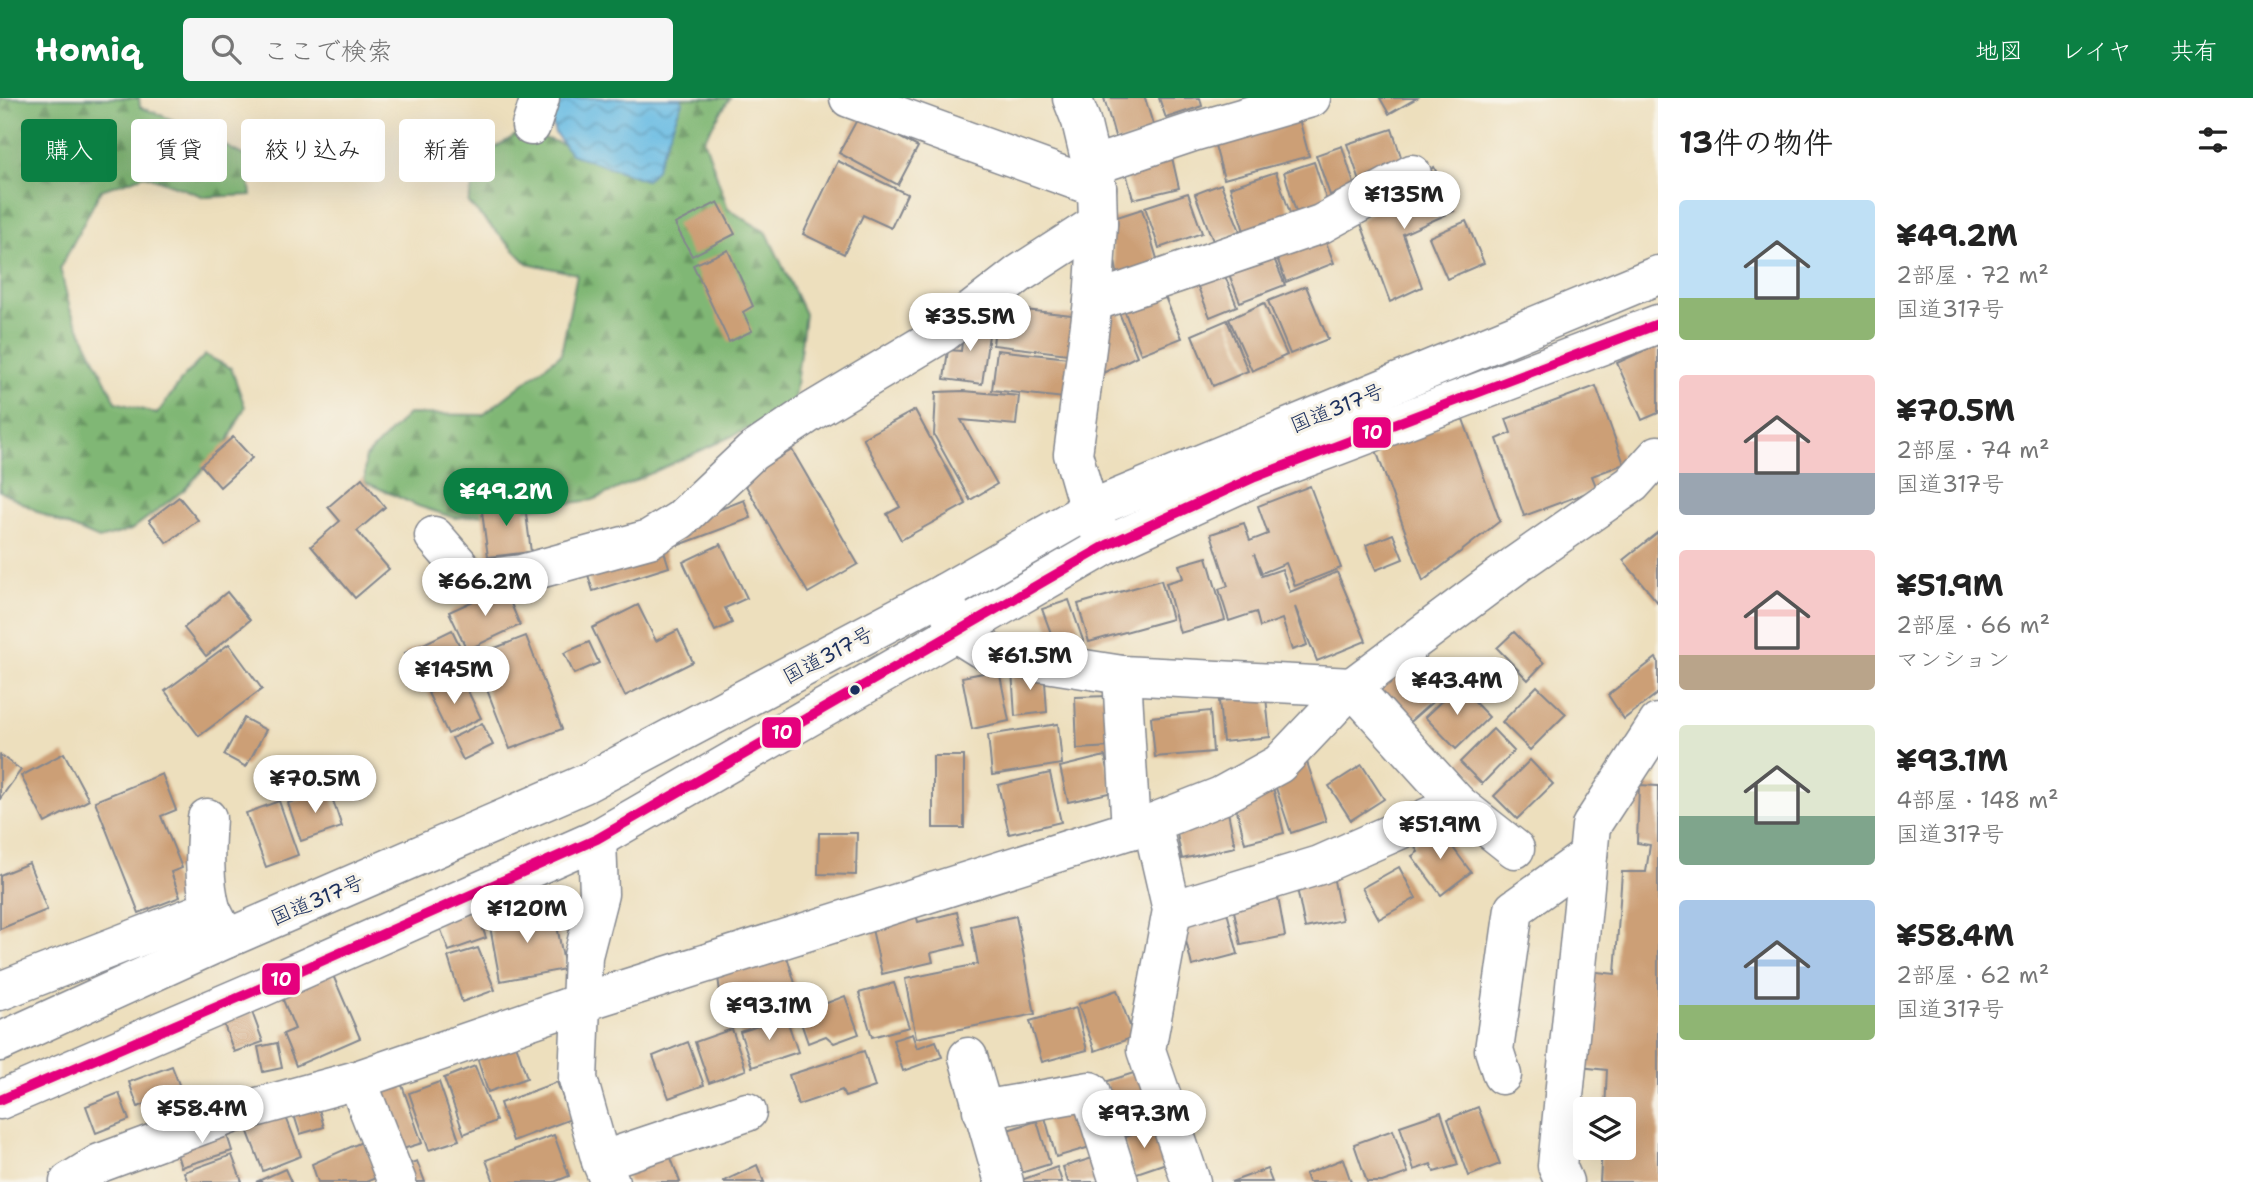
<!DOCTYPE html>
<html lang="ja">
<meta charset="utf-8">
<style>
:root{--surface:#fff;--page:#f6f6f6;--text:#222;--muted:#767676;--accent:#0b8043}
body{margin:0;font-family:"Shantell Sans","Klee One",sans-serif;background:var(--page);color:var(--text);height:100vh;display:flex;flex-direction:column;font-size:26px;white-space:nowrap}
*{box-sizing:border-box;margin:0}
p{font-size:23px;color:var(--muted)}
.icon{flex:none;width:38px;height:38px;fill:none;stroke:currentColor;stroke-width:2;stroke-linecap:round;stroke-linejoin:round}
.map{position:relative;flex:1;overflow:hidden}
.panel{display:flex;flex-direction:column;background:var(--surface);width:595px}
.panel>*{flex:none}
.guide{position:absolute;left:21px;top:21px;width:665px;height:63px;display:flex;gap:14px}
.tools{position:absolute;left:1573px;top:999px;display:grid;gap:14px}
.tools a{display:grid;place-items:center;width:63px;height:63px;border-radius:7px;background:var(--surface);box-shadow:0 7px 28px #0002;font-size:35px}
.price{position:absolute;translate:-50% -60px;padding:0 16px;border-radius:24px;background:#fff;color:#222;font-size:23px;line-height:46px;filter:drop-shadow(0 2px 4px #0008)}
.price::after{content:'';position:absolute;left:50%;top:42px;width:21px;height:16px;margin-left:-10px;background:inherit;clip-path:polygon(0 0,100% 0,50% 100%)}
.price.current{background:var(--accent);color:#fff}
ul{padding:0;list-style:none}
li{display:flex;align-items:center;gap:21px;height:175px;padding:0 21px}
li span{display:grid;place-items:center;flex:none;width:196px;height:140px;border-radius:7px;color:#555}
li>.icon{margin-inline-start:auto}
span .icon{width:84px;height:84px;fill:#fffc;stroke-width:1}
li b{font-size:30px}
h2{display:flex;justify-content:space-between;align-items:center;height:84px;padding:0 21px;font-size:30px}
.tag{padding:0 24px;border-radius:7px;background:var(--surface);box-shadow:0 7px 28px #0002;font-size:24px;line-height:63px}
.tag.current{background:var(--accent);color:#fff}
header{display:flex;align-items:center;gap:42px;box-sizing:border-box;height:98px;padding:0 35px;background:var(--accent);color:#fff}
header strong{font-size:33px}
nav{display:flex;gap:38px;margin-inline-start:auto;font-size:24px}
.search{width:490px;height:63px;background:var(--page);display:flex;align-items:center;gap:18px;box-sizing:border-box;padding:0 24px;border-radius:7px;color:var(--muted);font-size:26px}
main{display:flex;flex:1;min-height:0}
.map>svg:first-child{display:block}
.forest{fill:url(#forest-firs);stroke:#4e7369;stroke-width:2}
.water{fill:url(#water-waves);stroke:#4175a0;stroke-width:2}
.building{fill:#cc9f76}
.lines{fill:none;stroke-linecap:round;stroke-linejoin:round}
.minor-casing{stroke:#84878e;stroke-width:41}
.highway-casing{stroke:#84878e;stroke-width:41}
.minor{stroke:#fff;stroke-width:38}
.highway{stroke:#fff;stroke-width:38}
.bus-1-casing{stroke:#f7f3e8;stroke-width:16}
.bus-1{stroke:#e5007d;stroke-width:10}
.bus-dot{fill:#1b2f5e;stroke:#f7f3e8;stroke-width:2.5}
.labels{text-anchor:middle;stroke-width:6;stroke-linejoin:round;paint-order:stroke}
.street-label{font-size:21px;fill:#1b2f5e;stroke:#f7f3e8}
.line-badge{stroke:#f7f3e8;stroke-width:2.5}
.badge-label{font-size:19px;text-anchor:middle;font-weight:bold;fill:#fff}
</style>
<header>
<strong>Homiq</strong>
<div class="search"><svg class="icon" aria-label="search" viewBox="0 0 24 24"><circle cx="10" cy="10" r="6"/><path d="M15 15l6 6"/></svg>ここで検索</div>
<nav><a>地図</a><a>レイヤ</a><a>共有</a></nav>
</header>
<main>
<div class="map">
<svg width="1658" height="1084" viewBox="0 0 1658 1084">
<defs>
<pattern id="forest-firs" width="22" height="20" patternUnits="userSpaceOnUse" patternTransform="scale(1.75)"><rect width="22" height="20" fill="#80b774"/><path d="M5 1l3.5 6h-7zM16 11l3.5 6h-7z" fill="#689562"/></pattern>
<pattern id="water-waves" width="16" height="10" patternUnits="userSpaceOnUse" patternTransform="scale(1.75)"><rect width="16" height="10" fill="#67bbe3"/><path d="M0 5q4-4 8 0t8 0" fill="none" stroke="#5498bb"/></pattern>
</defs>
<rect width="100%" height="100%" fill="#f7f3e8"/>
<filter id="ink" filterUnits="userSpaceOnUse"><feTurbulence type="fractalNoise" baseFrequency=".0143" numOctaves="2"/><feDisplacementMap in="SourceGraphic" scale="14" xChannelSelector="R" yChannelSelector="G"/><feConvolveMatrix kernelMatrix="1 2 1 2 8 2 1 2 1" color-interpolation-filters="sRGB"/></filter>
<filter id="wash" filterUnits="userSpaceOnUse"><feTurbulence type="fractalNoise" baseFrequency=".00686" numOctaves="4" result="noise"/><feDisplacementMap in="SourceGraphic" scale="28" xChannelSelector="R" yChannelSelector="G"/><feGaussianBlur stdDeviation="1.57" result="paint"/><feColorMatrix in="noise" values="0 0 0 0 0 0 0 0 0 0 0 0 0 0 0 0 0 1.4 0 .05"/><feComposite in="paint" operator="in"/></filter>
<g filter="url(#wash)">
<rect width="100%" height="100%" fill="#eddfbd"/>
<g class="forest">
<path d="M0,0H139L140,9L193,30L246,59L251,97L205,99L145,77L101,92L60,170L70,211L116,304L157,316L184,279L205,257L231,270L245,309L226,347L184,392L131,432L99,441L48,419L0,393Z"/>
<path d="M677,0H730L704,41L728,111L767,135L805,216L793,310L593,402L455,420L418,408L365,384V360L408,316L483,317L561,256L577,176L527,165L468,105L481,59L522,33L641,71Z"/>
</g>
<path class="water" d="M555,0H681L682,4L655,73L646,82L571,56L555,35L550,17Z"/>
<g id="blocks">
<g class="building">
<path d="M1104,0H1145L1155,33L1117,45Z"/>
<path d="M1159,0H1200L1202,8L1166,20Z"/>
<path d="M1380,0H1417L1389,16Z"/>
<path d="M1298,17L1309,58L1224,81L1213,40Z"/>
<path d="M859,18L918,49L898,87L839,55Z"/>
<path d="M1392,31L1402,62L1385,68L1391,83L1363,92L1347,46Z"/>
<path d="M1342,48L1355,89L1330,97L1316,57Z"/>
<path d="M1170,51L1179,90L1133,101L1123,63Z"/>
<path d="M838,63L907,96L891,130L863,117L844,156L803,136Z"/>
<path d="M1314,64L1327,104L1296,114L1284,74Z"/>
<path d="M1434,69L1454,113L1403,136L1422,189L1390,204L1360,123Z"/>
<path d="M1276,74L1291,118L1244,133L1230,89Z"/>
<path d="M1221,86L1240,133L1213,143L1195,96Z"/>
<path d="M1188,95L1202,135L1159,150L1145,109Z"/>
<path d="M718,104L735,136L692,158L675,126Z"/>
<path d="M1142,111L1158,164L1118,180L1108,122Z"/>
<path d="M1466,123L1484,165L1447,181L1429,139Z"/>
<path d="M1321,131L1334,165L1286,184L1273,149Z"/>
<path d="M728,152L753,208L743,214L752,233L729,244L693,167Z"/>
<path d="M1271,153L1285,187L1240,204L1227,171Z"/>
<path d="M1223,173L1237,208L1210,219L1196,184Z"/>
<path d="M1306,188L1328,241L1290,256L1268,203Z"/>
<path d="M1163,194L1182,240L1141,256L1123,209Z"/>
<path d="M1115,205L1137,258L1095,279L1098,210Z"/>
<path d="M1264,205L1287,257L1252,273L1229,221Z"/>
<path d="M997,209L1081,218L1076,257L993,247Z"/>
<path d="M965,219L991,223L982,286L944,281L948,252L961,253Z"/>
<path d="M1227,222L1248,273L1213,288L1192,237Z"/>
<path d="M1658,246V315L1642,322L1617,265Z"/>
<path d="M997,252L1077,261L1073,301L992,292Z"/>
<path d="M1596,288L1624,366L1592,378L1597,391L1524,418L1497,341L1511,335L1506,321Z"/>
<path d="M964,293L1019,298L1016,327L961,322L997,386L970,402L934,337L936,294Z"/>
<path d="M915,312L966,406L901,442L887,416L900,409L863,340Z"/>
<path d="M1463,321L1500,423L1423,483L1376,352Z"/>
<path d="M233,339L252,360L220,389L201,367Z"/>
<path d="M792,352L858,466L808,495L742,381Z"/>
<path d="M362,380L385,409L357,433L389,471L355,500L311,448L340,423L328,409Z"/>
<path d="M1310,388L1341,470L1295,488L1286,465L1262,475L1254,456L1262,478L1282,471L1290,494L1337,474L1366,543L1317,563L1295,509L1307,547L1292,552L1282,521L1260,529L1256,514L1229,523L1219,491L1228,488L1211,436L1244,425L1250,443L1268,436L1258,408Z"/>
<path d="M179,399L198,422L167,445L149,422Z"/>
<path d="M524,400L531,454L488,459L481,406Z"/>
<path d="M744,402L751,420L679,447L677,428Z"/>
<path d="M1658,434V505L1623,462Z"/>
<path d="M1393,436L1403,461L1376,472L1366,447Z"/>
<path d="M721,446L747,500L725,510L732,525L715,533L683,464Z"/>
<path d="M662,447L669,469L593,493L584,464Z"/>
<path d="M1207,459L1225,522L1180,535L1166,485L1183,480L1179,467Z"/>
<path d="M1161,482L1172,521L1089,544L1078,506Z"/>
<path d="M504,489L520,527L467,552L449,514Z"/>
<path d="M227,494L250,522L206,558L184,530Z"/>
<path d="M1069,502L1084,545L1058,554L1042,511Z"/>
<path d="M638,507L656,543L678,532L693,564L625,598L592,530Z"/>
<path d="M452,532L468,565L420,587L405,555Z"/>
<path d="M1514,534L1544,565L1528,582L1497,550Z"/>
<path d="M526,538L562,631L510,651L474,558Z"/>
<path d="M589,544L599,565L574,576L564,555Z"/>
<path d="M229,546L262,591L199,638L165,593Z"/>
<path d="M1413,556L1446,592L1405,628L1373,592Z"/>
<path d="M1656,560L1658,563V595L1624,621L1608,597Z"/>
<path d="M1044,569L1047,614L1015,618L1012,573Z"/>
<path d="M999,572L1009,623L972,631L962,579Z"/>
<path d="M461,579L481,620L448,636L428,595Z"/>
<path d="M1458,587L1489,619L1456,651L1425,619Z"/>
<path d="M1537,588L1566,616L1530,652L1502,624Z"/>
<path d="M1110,598L1111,649L1077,651L1075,599Z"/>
<path d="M1266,599L1270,639L1223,644L1219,603Z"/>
<path d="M1210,613L1213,654L1155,659L1151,619Z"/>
<path d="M244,620L266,632L246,669L224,657Z"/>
<path d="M482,625L493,647L463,662L452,640Z"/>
<path d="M1058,626L1062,666L992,677L988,637Z"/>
<path d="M1493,631L1514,653L1482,686L1460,664Z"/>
<path d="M64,655L89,702L45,725L21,678Z"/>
<path d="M0,657L21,672L0,701Z"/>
<rect x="933" y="658" width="31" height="72"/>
<path d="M1105,658L1113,694L1068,704L1060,669Z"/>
<path d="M1530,662L1553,686L1517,721L1494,698Z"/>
<path d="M1307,664L1326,723L1291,735L1271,675Z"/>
<path d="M1362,667L1384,701L1351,722L1329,688Z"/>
<path d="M1050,675L1061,724L1009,736L998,687Z"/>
<path d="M162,676L176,712L161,718L182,770L171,774L180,799L139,815L95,703Z"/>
<path d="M1272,685L1284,735L1245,745L1233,696Z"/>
<path d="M1639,687L1658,688V1084H1600L1602,1050H1624V1012H1605L1607,972L1580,969L1588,873L1615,876L1622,774H1646L1650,747L1637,745Z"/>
<path d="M329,691L342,729L301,743L288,705Z"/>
<path d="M279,703L298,757L266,769L246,715Z"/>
<path d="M1227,709L1235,749L1182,761L1174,721Z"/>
<path d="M1437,728L1471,774L1441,797L1412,758L1418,754L1413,746Z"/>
<path d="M819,735H857L856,777L818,776Z"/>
<path d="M29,765L47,812L0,831V777Z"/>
<path d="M1399,769L1416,800L1379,821L1362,790Z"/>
<path d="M1333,778L1342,822L1305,830L1296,785Z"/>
<path d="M1278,799L1285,838L1241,847L1233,808Z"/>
<path d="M476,811L486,840L449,853L438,824Z"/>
<path d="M554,811L565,871L500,883L489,823Z"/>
<path d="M915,812L918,824L957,814L965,847L931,855L933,864L882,876L870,822Z"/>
<path d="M1227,814L1238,856L1192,868L1182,826Z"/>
<path d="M1016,818L1035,916L916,940L905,881L978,866L971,828Z"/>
<path d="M478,850L495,892L462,904L448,859Z"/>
<path d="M785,852L800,902L724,923L717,872Z"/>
<path d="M332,875L360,940L296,968L283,936L295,931L281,897Z"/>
<path d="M894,885L909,929L872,939L859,895Z"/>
<path d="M1117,892L1134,939L1095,953L1078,906Z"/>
<path d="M845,898L859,936L834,945L826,938L808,945L798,916Z"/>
<path d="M1076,910L1087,952L1042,964L1030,923Z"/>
<path d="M252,914L263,944L234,954L223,924Z"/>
<path d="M786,919L798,954L752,969L740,934Z"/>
<path d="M732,931L746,972L709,985L695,944Z"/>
<path d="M912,936L917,950L936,943L942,959L903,973L893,942Z"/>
<path d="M514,940L527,980L488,994L475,953Z"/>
<path d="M688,944L704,987L669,1000L653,958Z"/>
<path d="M277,945L282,970L263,974L258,949Z"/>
<path d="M864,953L875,989L845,999L842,992L798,1007L789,977Z"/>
<path d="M172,968L181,992L138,1009L129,984Z"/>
<path d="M475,968L496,1023L464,1036L444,980Z"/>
<path d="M1140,973L1155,1024L1120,1034L1105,984Z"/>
<path d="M439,984L459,1042L429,1052L409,995Z"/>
<path d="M557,984L571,1021L513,1043L500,1005Z"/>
<path d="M402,987L422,1045L393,1054L373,996Z"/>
<path d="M119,995L129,1022L96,1035L86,1008Z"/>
<path d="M315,997L324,1029L300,1036L290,1004Z"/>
<path d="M1077,1002L1090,1049L1056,1059L1043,1012Z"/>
<path d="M281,1006L301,1058L263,1073L243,1021Z"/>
<path d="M1478,1009L1500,1066L1469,1078L1448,1021Z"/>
<path d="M1441,1014L1458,1067L1434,1074L1431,1066L1414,1072L1400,1028Z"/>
<path d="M1037,1023L1050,1066L1014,1077L1001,1034Z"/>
<path d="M223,1024L232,1053L181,1069L172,1041Z"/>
<path d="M1155,1029L1166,1065L1134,1076L1123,1040Z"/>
<path d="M1393,1032L1408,1075L1382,1084H1367L1354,1046Z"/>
<path d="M554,1037L569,1078L554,1084H494L486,1062Z"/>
<path d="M364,1043L378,1079L366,1084H318L312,1066Z"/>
<path d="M668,1052L680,1084H629L623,1069Z"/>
<path d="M232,1057L242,1084H188L184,1074Z"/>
<path d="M1096,1059L1104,1084H1068L1063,1069Z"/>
<path d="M1343,1061L1351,1084H1308L1305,1076Z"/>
<path d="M417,1063L425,1084H402L397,1070Z"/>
<path d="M757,1067L764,1084H722Z"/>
<path d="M1057,1069L1062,1084H1016Z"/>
<path d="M285,1071L291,1084H256Z"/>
<path d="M1267,1071L1272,1084H1231Z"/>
</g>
</g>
</g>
<g filter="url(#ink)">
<use href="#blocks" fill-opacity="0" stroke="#84878e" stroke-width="2"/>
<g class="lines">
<g class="minor-casing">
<g id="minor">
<path d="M849,0L1097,90"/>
<path d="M1072,0L1081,23L1097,90L1098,125L1093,204L1073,356L1089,412L1104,442"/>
<path d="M531,28L540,0"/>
<path d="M1092,68L1193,34L1311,0"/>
<path d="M1093,204L1321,126L1412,76"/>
<path d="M434,438L472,482L521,476L649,441L680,422L752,354L811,314L943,235L1019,176L1098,125"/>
<path d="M944,495L956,535L980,550L996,557L1122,577L1352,589L1458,706L1320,767L1172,812"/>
<path d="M1122,577L1131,732"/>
<path d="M1458,706L1515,751"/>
<path d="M207,720C205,751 203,780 211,811"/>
<path d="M1152,725L1172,812L1146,952L1191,1084"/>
<path d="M597,741L599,796L583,858L578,981L601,1063L610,1084"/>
<path d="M0,893L211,811L226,841"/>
<path d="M968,959L1004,1084"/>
<path d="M1502,977L1494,952L1514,811L1588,758"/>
<path d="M982,1012L1090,993L1119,1084"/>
<path d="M601,1063L747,1014"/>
<path d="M69,1084L100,1065L232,1016L357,982"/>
<path d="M397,1084L357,982L580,905L1152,725L1221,698L1279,666L1352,589L1517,466L1632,386L1658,357"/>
<path d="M1564,1084L1557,1068L1591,728L1658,625"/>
</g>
</g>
<g class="highway-casing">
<g id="highway">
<path d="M0,944L226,841L584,686L944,495L1089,412L1658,177"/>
<path d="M0,1002L254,893L597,741L1107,447L1255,379L1658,226"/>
</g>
</g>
<use href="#minor" class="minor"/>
<use href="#highway" class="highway"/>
<g class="bus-1-casing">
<path id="bus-1" d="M0,1002L254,893L597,741L1107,447L1255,379L1658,226"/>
</g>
<use href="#bus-1" class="bus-1"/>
</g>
</g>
<circle class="bus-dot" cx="855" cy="592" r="6"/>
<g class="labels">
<g class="street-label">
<text transform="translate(1337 310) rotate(-22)" y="7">国道317号</text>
<text transform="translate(828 557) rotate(-28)" y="7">国道317号</text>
<text transform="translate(317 802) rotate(-23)" y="7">国道317号</text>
</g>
</g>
<g class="line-badge">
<rect x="1352" y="318" width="40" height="33" rx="7" fill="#e5007d"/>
<rect x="761" y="618" width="41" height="33" rx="7" fill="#e5007d"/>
<rect x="261" y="864" width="40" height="34" rx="7" fill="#e5007d"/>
</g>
<g class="badge-label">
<text x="1372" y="341">10</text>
<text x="782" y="641">10</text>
<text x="281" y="888">10</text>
</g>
</svg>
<div class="tools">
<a><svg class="icon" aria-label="layers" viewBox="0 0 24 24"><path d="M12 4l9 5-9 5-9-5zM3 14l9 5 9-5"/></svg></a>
</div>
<b class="price" style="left:1404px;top:133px">¥135M</b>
<b class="price" style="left:970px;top:255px">¥35.5M</b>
<b class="price current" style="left:506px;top:430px">¥49.2M</b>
<b class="price" style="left:485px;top:520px">¥66.2M</b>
<b class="price" style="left:1030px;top:594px">¥61.5M</b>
<b class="price" style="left:454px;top:608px">¥145M</b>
<b class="price" style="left:1457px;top:619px">¥43.4M</b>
<b class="price" style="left:315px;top:717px">¥70.5M</b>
<b class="price" style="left:1440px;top:763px">¥51.9M</b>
<b class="price" style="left:527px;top:847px">¥120M</b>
<b class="price" style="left:769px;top:944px">¥93.1M</b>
<b class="price" style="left:202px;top:1047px">¥58.4M</b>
<b class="price" style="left:1144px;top:1052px">¥97.3M</b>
<div class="guide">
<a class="tag current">購入</a>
<a class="tag">賃貸</a>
<a class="tag">絞り込み</a>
<a class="tag">新着</a>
</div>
</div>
<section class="panel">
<h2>13件の物件<svg class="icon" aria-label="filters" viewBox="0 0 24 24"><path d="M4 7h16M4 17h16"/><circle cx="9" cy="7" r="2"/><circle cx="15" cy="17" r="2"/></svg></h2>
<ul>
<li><span style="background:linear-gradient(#bfe0f5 70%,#8fb573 0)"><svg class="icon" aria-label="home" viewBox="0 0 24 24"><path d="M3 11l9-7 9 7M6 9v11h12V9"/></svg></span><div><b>¥49.2M</b><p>2部屋 · 72 m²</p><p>国道317号</p></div></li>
<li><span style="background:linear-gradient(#f6c9c9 70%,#9aa5b1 0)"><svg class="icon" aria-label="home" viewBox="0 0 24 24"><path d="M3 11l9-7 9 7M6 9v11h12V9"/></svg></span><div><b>¥70.5M</b><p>2部屋 · 74 m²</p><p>国道317号</p></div></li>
<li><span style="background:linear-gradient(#f6c9c9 75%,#b9a48a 0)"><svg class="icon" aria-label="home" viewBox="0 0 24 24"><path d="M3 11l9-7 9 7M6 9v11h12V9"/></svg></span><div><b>¥51.9M</b><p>2部屋 · 66 m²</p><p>マンション</p></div></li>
<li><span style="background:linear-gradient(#dfe7d0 65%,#7fa58c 0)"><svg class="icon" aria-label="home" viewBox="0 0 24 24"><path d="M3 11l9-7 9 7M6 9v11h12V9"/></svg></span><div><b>¥93.1M</b><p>4部屋 · 148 m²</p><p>国道317号</p></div></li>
<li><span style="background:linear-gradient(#a9c7e8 75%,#8fb573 0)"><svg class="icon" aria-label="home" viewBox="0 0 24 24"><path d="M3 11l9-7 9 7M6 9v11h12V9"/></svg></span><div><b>¥58.4M</b><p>2部屋 · 62 m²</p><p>国道317号</p></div></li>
</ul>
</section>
</main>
